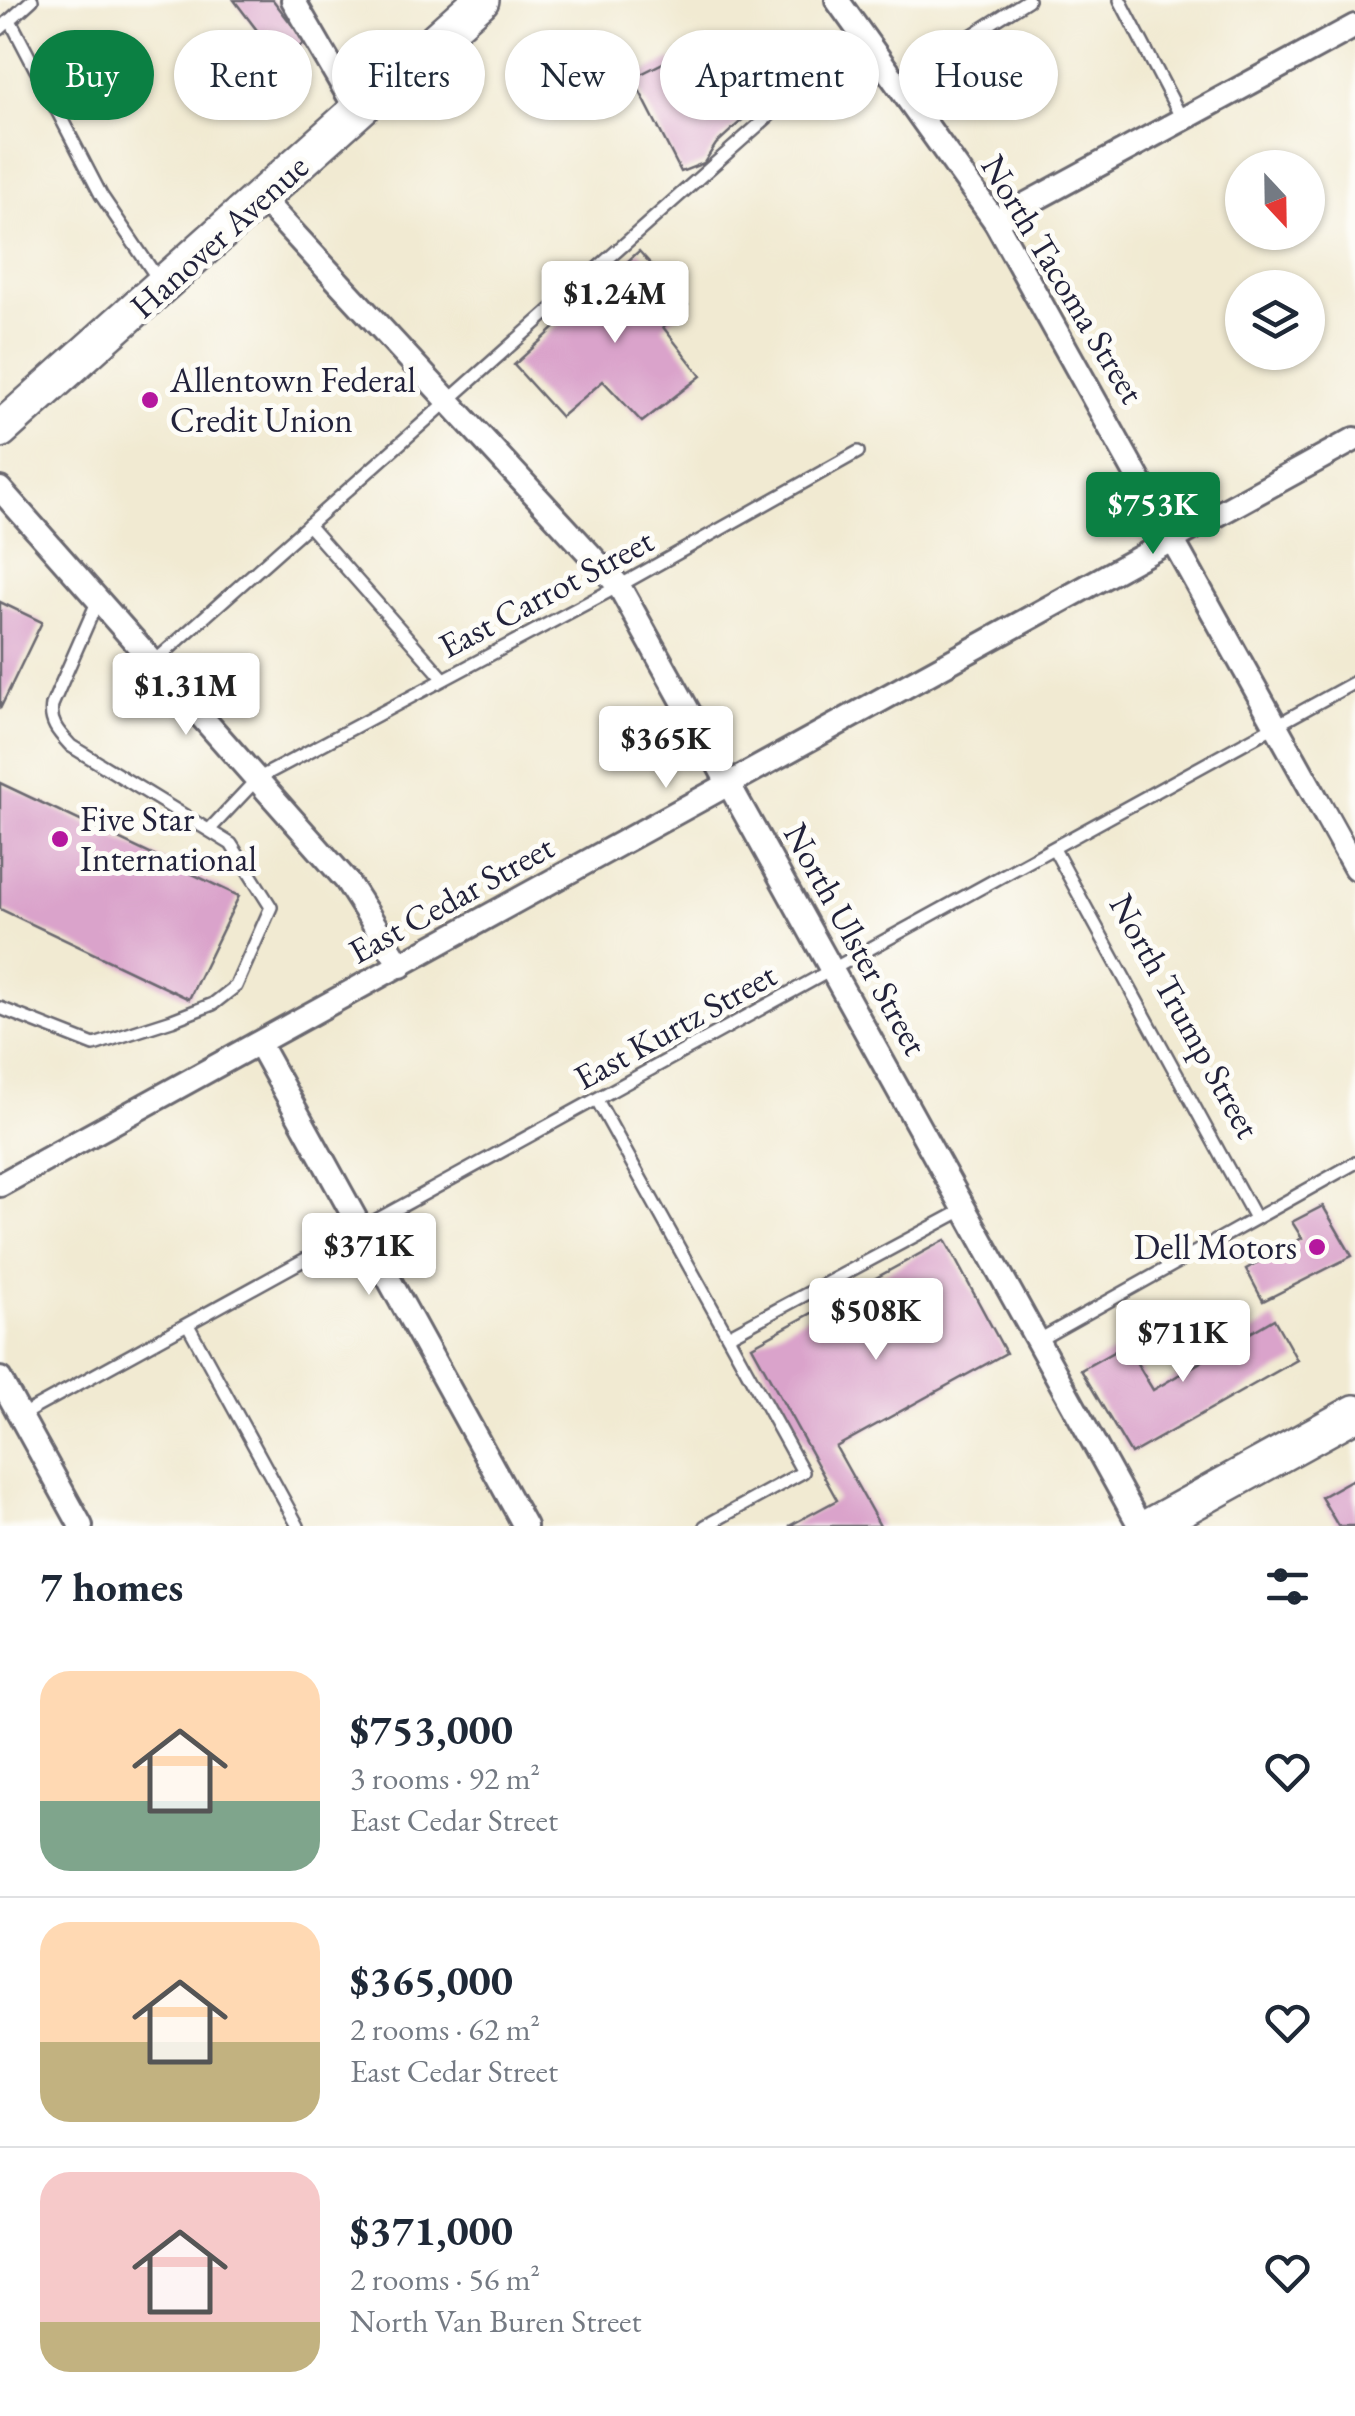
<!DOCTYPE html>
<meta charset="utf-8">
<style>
:root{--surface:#fff;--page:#f2f2f3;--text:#1f2937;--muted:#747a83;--line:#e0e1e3;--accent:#0b8043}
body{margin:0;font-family:"EB Garamond",serif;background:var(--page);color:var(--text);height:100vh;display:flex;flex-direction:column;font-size:38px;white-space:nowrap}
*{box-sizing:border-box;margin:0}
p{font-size:32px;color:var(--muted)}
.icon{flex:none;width:55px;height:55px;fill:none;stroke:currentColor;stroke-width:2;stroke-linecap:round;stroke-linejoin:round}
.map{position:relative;height:1526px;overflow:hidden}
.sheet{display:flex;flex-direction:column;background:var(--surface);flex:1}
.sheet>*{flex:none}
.hud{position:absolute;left:30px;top:30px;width:1295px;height:90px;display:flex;gap:20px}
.needle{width:65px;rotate:158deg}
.controls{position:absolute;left:1225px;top:150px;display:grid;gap:20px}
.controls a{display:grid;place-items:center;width:100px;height:100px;border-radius:50%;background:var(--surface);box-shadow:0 2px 8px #0004;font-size:50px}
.price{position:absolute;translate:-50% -85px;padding:0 22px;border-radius:10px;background:#fff;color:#222;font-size:32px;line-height:65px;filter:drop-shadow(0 2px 5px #0008)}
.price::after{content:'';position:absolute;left:50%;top:60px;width:30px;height:22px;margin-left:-15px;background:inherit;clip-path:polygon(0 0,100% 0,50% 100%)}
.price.current{background:var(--accent);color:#fff}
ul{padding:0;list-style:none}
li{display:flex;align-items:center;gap:30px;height:250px;padding:0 40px}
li+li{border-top:2px solid var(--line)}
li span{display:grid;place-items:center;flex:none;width:280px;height:200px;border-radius:30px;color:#555}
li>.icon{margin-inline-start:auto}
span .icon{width:120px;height:120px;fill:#fffc;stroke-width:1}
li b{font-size:42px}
h2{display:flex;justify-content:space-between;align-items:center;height:120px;padding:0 40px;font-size:42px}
.pill{padding:0 35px;border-radius:45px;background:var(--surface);box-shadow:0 2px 8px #0004;font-size:35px;line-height:90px}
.pill.current{background:var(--accent);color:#fff}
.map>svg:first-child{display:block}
.building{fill:#daa3cb}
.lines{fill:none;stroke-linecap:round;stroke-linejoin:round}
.lane-casing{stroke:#6a6870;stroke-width:16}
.street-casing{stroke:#6a6870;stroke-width:28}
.primary-casing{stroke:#6a6870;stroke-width:40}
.lane{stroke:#fff;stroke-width:11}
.street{stroke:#fff;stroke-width:22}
.primary{stroke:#fff;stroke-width:35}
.poi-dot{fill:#b5179e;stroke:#fdfcf7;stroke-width:4}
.labels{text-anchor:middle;stroke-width:10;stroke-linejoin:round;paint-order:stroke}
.street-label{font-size:35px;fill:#22223b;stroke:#fdfcf7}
.poi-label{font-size:35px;fill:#22223b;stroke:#fdfcf7;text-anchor:start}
</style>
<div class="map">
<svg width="1355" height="1526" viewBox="0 0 1355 1526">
<rect width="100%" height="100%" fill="#fdfcf7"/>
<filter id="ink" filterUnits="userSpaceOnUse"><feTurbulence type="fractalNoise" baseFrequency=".01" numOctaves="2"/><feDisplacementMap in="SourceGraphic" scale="20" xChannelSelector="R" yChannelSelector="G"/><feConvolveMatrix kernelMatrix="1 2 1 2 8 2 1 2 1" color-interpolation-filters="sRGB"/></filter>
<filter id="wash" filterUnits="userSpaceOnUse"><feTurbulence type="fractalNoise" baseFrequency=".0048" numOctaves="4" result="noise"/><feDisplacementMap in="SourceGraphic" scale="40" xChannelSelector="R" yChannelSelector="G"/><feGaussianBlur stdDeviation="2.25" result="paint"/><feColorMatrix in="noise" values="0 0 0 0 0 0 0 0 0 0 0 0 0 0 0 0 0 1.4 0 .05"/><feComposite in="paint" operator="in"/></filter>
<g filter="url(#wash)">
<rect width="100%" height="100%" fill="#f1ead2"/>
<g id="blocks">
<g class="building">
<path d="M234,0H273L305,42L282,63Z"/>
<path d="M742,51L775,90L716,144L704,163L681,172L633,78L671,59L690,96Z"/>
<path d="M639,251L688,305L663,327L701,376L642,422L603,381L561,417L514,365Z"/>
<path d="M0,602L42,622L0,709Z"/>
<path d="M0,783L239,896L189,999L0,909Z"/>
<path d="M1323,1206L1352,1256L1263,1301L1246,1269L1302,1238L1292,1222Z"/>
<path d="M945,1240L1006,1353L836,1447L880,1526H789L837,1500L752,1346Z"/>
<path d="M1274,1319L1297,1360L1131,1454L1081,1370L1126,1345L1153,1390Z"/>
<path d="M1355,1478V1526H1338L1321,1497Z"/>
</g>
</g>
</g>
<g filter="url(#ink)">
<use href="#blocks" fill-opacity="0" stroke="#6a6870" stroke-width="2.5"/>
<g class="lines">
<g class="lane-casing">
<g id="lane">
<path d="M1120,0L1182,119"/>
<path d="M10,20L101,195L160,282"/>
<path d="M0,29L32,0"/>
<path d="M896,83L1028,0"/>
<path d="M308,525L444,679"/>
<path d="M154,662L861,34"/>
<path d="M209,830L257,779L619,586L858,452"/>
<path d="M1054,849L1255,1218"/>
<path d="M0,1008L94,1045L172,1020L213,1004L236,986L271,907L231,844L71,746C59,733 49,723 52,705L98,600"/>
<path d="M597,1100L803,1472L705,1526"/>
<path d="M188,1325L298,1526"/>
<path d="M728,1336L965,1209"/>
<path d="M1037,1341L1355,1163"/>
<path d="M20,1416L1355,682"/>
</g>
</g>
<g class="street-casing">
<g id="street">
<path d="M293,0L358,112"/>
<path d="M837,0L995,221L1355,868"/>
<path d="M261,198L619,586L1140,1526"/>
<path d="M995,221L1355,26"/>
<path d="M0,489L346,880L401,966"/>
<path d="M259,1044L525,1526"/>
<path d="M0,1185L1355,439"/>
<path d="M0,1379L81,1526"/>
</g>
</g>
<g class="primary-casing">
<g id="primary">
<path d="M0,430L481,0"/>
<path d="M1150,1526L1355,1413"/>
</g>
</g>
<use href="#lane" class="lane"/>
<use href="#street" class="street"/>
<use href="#primary" class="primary"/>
</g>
</g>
<g class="poi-dot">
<circle cx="150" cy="400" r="10"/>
<circle cx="60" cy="839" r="10"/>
<circle cx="1317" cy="1247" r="10"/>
</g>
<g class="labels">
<g class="street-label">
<text transform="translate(219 236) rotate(-42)" y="12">Hanover Avenue</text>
<text transform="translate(1063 279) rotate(59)" y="12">North Tacoma Street</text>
<text transform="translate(546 593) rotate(-28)" y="12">East Carrot Street</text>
<text transform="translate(451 899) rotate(-29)" y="12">East Cedar Street</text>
<text transform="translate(856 939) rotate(61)" y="12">North Ulster Street</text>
<text transform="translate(1185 1016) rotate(61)" y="12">North Trump Street</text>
<text transform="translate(675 1026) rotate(-29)" y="12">East Kurtz Street</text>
</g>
<g class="poi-label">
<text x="170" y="392">Allentown Federal<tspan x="170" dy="40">Credit Union</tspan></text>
<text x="80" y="831">Five Star<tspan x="80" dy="40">International</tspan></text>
<text x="1297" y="1259" text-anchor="end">Dell Motors</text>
</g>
</g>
</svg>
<div class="controls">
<a><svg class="needle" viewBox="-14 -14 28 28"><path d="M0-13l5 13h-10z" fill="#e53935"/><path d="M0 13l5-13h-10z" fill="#747a83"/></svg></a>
<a><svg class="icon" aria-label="layers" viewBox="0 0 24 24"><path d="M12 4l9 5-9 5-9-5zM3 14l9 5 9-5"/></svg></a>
</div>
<b class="price" style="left:615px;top:346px">$1.24M</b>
<b class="price current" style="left:1153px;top:557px">$753K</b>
<b class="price" style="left:186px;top:738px">$1.31M</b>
<b class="price" style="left:666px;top:791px">$365K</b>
<b class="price" style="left:369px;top:1298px">$371K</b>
<b class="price" style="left:876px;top:1363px">$508K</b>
<b class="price" style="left:1183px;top:1385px">$711K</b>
<div class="hud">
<a class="pill current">Buy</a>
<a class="pill">Rent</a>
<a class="pill">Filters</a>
<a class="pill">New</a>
<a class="pill">Apartment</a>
<a class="pill">House</a>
</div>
</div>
<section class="sheet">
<h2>7 homes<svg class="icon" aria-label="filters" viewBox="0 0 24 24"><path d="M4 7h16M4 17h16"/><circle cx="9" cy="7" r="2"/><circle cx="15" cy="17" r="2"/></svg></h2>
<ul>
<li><span style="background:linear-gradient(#ffd9b3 65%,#7fa58c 0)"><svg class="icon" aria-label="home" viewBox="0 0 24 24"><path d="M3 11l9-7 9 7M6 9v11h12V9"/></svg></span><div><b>$753,000</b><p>3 rooms · 92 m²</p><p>East Cedar Street</p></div><svg class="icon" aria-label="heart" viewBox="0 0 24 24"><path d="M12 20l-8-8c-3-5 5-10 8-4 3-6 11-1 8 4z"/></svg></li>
<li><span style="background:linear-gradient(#ffd9b3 60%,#c2b280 0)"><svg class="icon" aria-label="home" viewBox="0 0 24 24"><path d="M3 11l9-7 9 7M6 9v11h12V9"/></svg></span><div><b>$365,000</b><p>2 rooms · 62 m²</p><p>East Cedar Street</p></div><svg class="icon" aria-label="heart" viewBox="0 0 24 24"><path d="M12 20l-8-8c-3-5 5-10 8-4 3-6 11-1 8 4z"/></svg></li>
<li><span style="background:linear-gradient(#f6c9c9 75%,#c2b280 0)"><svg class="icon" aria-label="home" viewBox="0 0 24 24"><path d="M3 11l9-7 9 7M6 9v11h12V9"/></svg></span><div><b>$371,000</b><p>2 rooms · 56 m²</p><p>North Van Buren Street</p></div><svg class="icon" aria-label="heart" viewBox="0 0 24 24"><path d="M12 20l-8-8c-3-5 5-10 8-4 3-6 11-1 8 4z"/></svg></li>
</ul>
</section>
